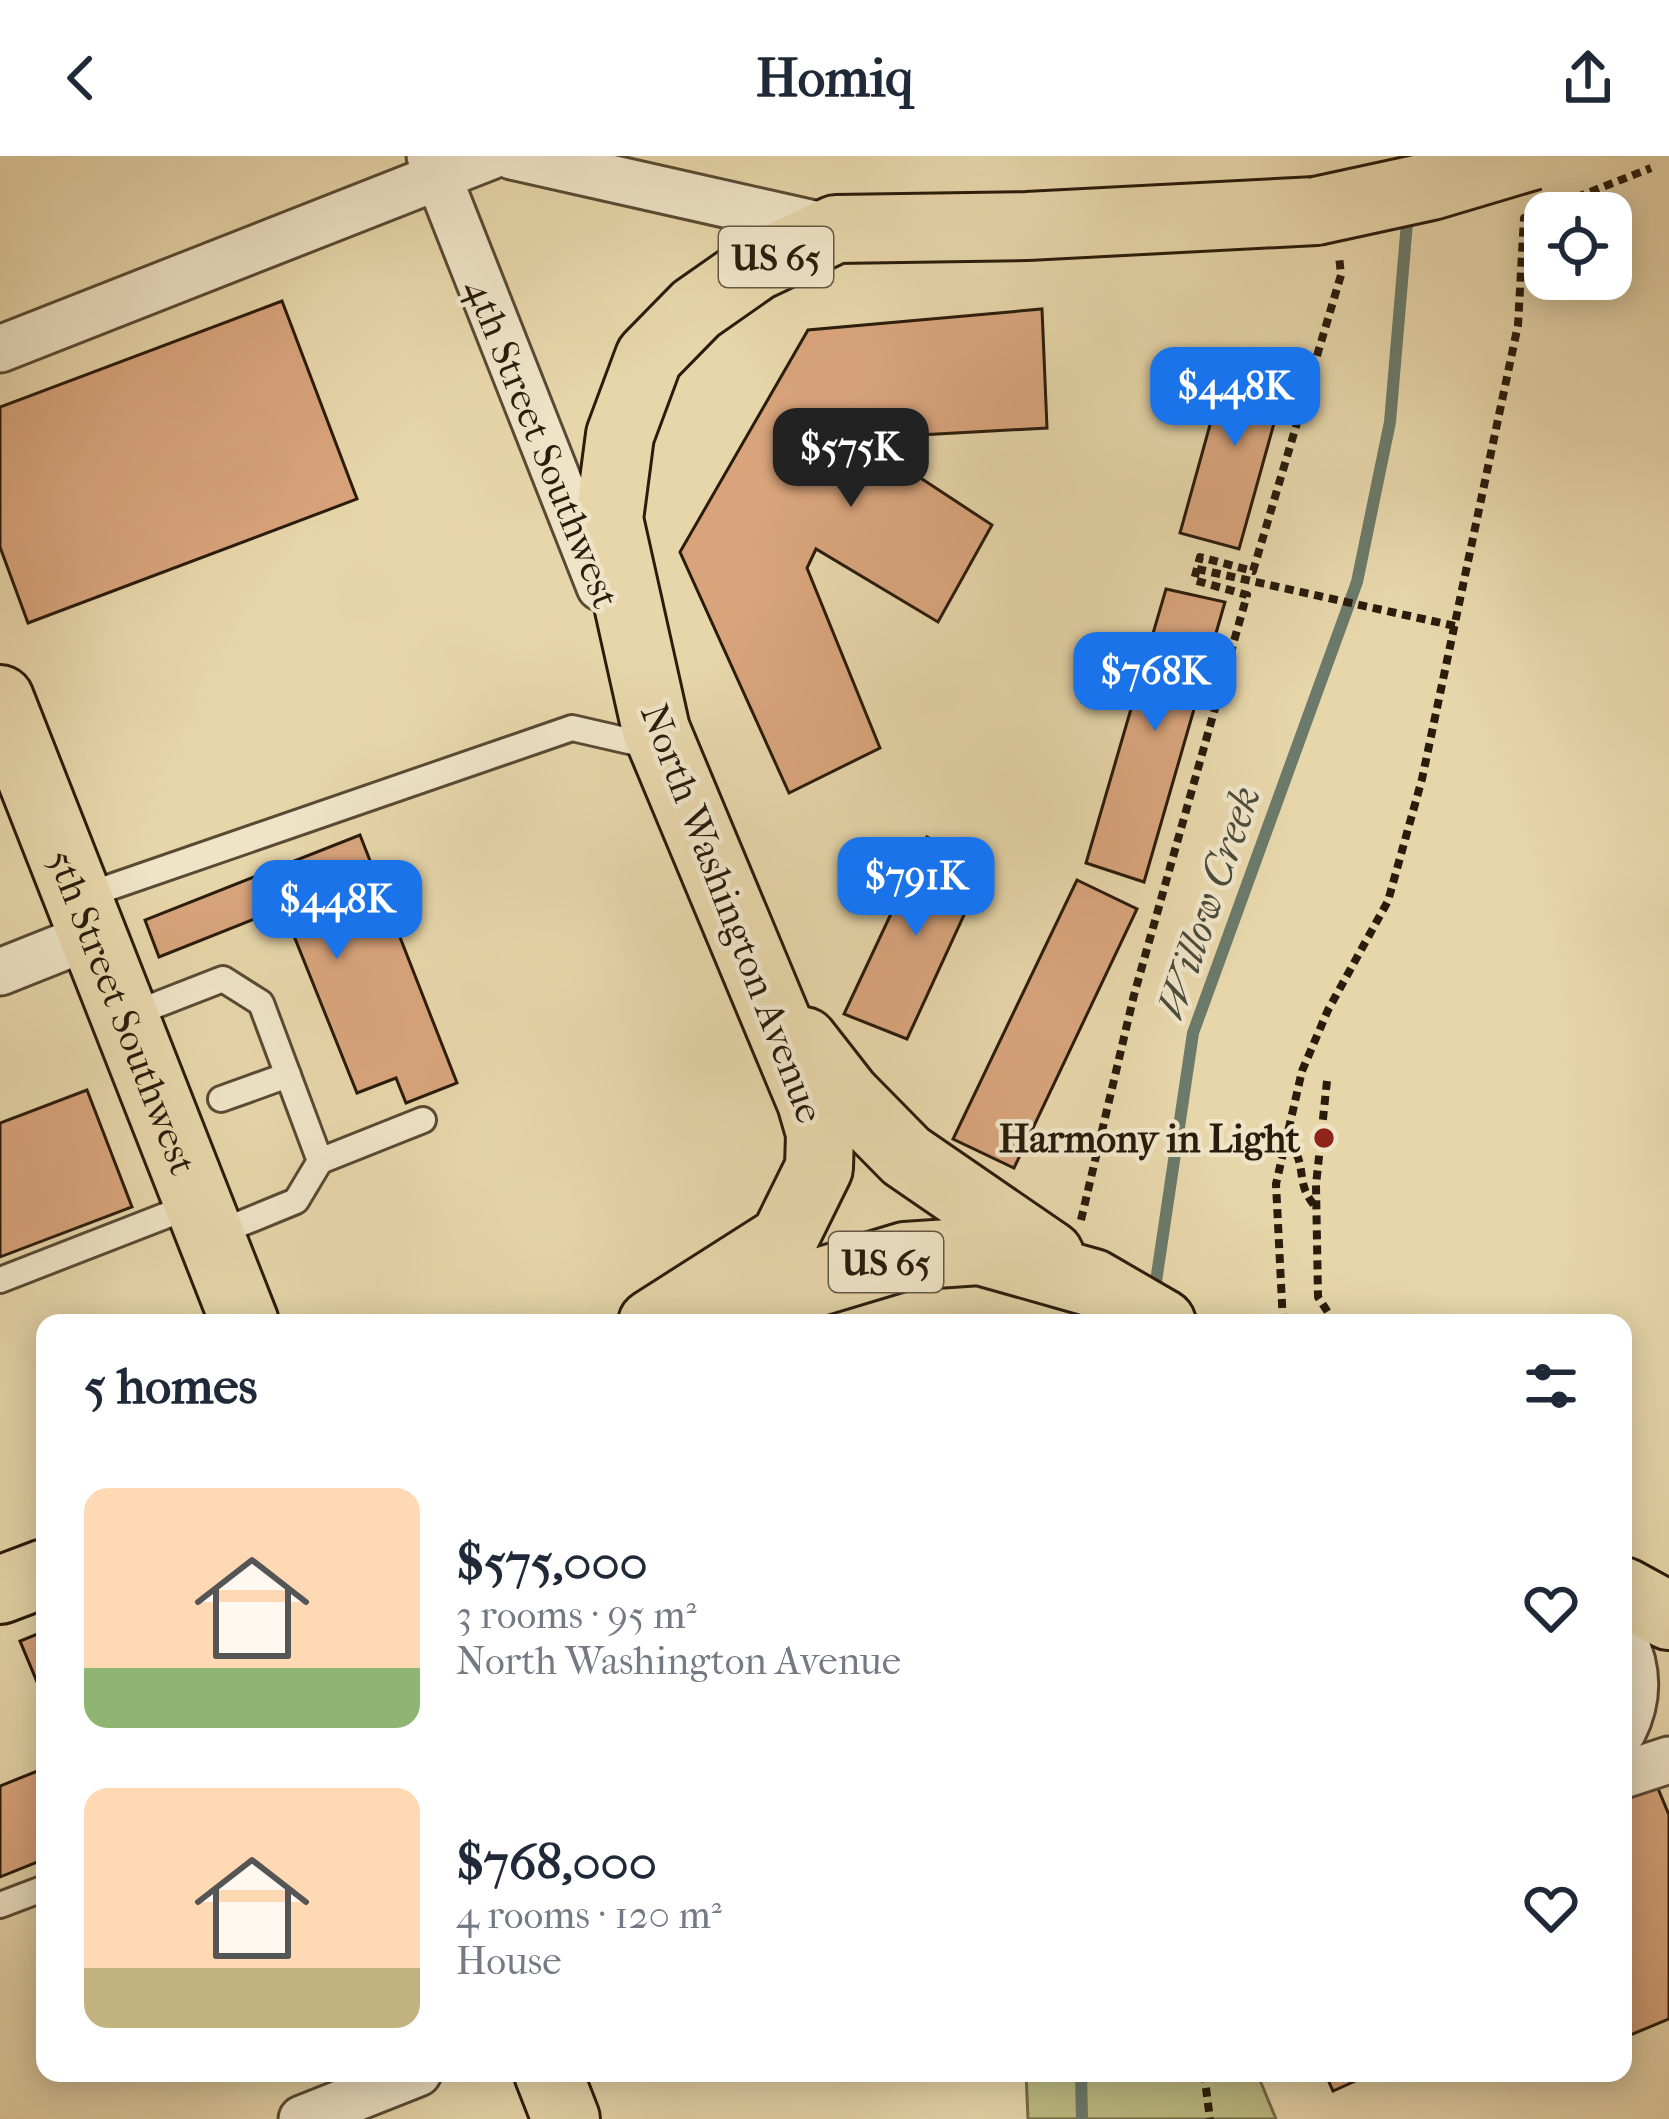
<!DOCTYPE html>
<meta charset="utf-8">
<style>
:root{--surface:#fff;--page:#f6f6f7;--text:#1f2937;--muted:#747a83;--accent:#1a73e8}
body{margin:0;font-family:"IM FELL French Canon",serif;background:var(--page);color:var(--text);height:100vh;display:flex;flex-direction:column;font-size:45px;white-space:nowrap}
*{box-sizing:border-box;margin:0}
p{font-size:39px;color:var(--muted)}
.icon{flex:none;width:66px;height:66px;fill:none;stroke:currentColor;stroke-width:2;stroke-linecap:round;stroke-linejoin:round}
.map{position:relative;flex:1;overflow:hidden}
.sheet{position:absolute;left:36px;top:1158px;width:1596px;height:768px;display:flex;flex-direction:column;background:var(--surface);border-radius:24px;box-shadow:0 6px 30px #0003}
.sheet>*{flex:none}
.buttons{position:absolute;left:1524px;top:36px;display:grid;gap:24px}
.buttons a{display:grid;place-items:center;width:108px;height:108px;border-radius:24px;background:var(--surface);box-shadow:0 6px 30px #0003;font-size:60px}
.price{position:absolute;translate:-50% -102px;padding:0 27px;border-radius:24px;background:var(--accent);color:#fff;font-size:39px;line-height:78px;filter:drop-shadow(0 3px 6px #0008)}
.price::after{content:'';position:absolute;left:50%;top:72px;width:36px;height:27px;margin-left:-18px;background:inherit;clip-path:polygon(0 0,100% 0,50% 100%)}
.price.current{background:#222;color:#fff}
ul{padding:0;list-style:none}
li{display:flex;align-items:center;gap:36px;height:300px;padding:0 48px}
li span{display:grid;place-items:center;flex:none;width:336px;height:240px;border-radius:24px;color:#555}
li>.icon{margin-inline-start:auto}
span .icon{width:144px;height:144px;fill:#fffc;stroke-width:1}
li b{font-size:51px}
h2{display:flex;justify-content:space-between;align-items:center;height:144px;padding:0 48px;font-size:51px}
header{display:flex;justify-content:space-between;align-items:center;height:156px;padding:0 48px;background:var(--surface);font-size:54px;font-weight:700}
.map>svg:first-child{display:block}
.green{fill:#bdbc83;stroke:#746c48;stroke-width:3}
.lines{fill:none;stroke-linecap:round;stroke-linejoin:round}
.stream{stroke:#6b7a6a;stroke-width:12}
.building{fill:#d9a47c;stroke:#2a1c0c;stroke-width:3}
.service-casing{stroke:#594a34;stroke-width:30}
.minor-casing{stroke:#594a34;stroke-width:51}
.primary-casing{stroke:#2a1c0c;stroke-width:72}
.path{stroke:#2a1c0c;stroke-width:8;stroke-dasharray:9 6;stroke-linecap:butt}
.service{stroke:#efe4c8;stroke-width:24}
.minor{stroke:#efe4c8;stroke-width:45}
.primary{stroke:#e7d6aa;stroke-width:66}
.primary-bridge-casing{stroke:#2a1c0c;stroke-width:72;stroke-linecap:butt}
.primary-bridge{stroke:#e7d6aa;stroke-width:66}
.poi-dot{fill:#8f2418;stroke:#efe4c8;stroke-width:4.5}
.labels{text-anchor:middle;stroke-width:9;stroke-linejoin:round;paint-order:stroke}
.shield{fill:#efe4c8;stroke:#655844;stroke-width:3}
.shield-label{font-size:36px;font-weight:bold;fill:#2a1c0c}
.street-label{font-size:39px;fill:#2a1c0c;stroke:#efe4c8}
.poi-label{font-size:39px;font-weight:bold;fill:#2a1c0c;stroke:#efe4c8;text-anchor:end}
.water-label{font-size:42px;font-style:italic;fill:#4b4b3b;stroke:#efe4c8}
</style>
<header><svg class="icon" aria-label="back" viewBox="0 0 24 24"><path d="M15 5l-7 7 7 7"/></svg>Homiq<svg class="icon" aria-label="share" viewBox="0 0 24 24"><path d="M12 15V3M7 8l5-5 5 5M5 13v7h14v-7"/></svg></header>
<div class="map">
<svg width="1669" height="1963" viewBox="0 0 1669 1963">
<rect width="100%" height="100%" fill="#e7d6aa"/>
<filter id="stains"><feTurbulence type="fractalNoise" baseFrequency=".00167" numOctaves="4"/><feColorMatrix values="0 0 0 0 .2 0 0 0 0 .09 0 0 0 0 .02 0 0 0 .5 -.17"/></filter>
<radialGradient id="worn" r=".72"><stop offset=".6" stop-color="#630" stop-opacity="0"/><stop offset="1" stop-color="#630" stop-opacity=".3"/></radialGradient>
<path class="green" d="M1026,1917H1257L1276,1963H1028Z"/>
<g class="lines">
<g class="stream">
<path d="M1154,1139L1193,877L1357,426L1390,266L1408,55"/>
<path d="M1081,1917L1082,1963"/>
</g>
</g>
<g class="building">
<path d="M282,145L357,343L28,467L0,391V251Z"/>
<path d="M1042,153L1047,272L884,281L878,294L992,369L938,466L816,393L807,412L880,592L789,637L680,396L808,174Z"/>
<path d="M1231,193L1290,210L1239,393L1180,377Z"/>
<path d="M1166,433L1225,446L1144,726L1086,707Z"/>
<path d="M360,679L457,927L406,947L396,922L357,937L288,765L315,754L310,741L159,801L145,764Z"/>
<path d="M927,681L987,709L907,883L844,858Z"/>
<path d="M1077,724L1137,753L1014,1012L953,983Z"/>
<path d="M87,934L132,1051L0,1101V967Z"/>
<path d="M45,1475V1545L20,1485Z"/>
<path d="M45,1612V1703L0,1721V1630Z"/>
<path d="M1657,1630L1669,1659V1863L1623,1882V1645Z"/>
<path d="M1325,1917H1373L1333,1935Z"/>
</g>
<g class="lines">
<g class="service-casing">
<g id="service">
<path d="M79,742L572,572L655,591"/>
<path d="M128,860L223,823L261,847L320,1005L296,1045L213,1079"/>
<path d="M221,943L288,919"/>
<path d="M320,1005L423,964"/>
<path d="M0,1124L193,1049"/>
<path d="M0,1749L45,1732"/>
</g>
</g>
<g class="minor-casing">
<g id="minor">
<path d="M430,0L600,431"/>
<path d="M512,0L836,73"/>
<path d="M0,193L491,0"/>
<path d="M0,816L93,779"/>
<path d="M1623,1482C1639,1514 1639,1543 1623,1575"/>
<path d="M1623,1619L1669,1604"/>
<path d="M302,1963L418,1917"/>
</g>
</g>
<g class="primary-casing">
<g id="primary">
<path id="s1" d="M0,543L245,1167"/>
<path d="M804,885L847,940L906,1000L1050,1099"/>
<path d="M702,1161L905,1100L980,1095L1093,1127L1162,1167"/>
<path d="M652,1167L784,1083L819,1012L820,977L811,946L656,574L609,363L620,279L649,201L696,153L756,111L836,73L1027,70L1316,55"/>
<path d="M0,1434L45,1417"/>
<path d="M1623,1435L1669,1460"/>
<path d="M548,1917L566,1963"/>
</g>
</g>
<g class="path">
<path d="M1197,413L1455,470"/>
<path d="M1327,925L1316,1029L1318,1141L1335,1167"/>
<path d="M1289,985C1309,1012 1294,1026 1315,1050"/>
<path d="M1081,1064L1134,839L1247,439L1194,424L1200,401L1253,415L1341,119L1339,100"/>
<path d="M1283,1167L1276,1028L1302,915L1328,854L1388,745L1422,623L1518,169L1524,62L1651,12"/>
<path d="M1204,1917L1210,1963"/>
</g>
<use href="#service" class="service"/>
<use href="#minor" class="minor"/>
<use href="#primary" class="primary"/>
<g class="primary-bridge-casing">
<path id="primary-bridge" d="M1316,55L1431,30L1532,0"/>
</g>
<use href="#primary-bridge" class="primary-bridge"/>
</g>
<circle class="poi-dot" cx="1324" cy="982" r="12"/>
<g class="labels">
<g class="shield">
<rect x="719" y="71" width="114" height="60" rx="9"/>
<rect x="829" y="1076" width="114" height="60" rx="9"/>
</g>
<g class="shield-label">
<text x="776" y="114">US 65</text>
<text x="886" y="1119">US 65</text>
</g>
<g class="street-label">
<text transform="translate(543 287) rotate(68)" y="14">4th Street Southwest</text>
<text transform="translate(733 757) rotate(69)" y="14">North Washington Avenue</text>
<text dy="14" stroke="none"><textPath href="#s1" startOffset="336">5th Street Southwest</textPath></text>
</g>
<g class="poi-label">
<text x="1300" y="996">Harmony in Light</text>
</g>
<g class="water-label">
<text transform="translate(1207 746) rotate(-71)" y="15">Willow Creek</text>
</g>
</g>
<rect width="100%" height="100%" filter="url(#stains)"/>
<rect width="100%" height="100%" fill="url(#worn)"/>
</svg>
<div class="buttons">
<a><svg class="icon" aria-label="locate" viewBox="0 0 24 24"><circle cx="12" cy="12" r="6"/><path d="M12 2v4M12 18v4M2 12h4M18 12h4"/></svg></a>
</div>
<b class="price" style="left:1235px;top:293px">$448K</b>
<b class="price current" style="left:851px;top:354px">$575K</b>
<b class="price" style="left:1155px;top:578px">$768K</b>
<b class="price" style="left:916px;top:783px">$791K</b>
<b class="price" style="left:337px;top:806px">$448K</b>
<section class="sheet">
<h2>5 homes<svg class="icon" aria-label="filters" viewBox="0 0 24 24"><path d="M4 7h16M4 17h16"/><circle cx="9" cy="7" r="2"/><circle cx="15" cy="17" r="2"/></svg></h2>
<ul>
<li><span style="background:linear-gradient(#ffd9b3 75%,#8fb573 0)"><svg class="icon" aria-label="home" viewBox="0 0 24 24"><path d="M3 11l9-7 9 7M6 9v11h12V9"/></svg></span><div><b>$575,000</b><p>3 rooms · 95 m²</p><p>North Washington Avenue</p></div><svg class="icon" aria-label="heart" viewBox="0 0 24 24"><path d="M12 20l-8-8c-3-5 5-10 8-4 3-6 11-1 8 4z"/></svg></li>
<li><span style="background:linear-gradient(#ffd9b3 75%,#c2b280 0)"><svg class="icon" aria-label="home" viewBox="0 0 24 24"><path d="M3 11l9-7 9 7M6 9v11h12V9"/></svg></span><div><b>$768,000</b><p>4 rooms · 120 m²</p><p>House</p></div><svg class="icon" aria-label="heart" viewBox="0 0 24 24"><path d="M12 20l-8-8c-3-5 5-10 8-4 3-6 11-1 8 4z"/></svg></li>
</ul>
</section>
</div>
